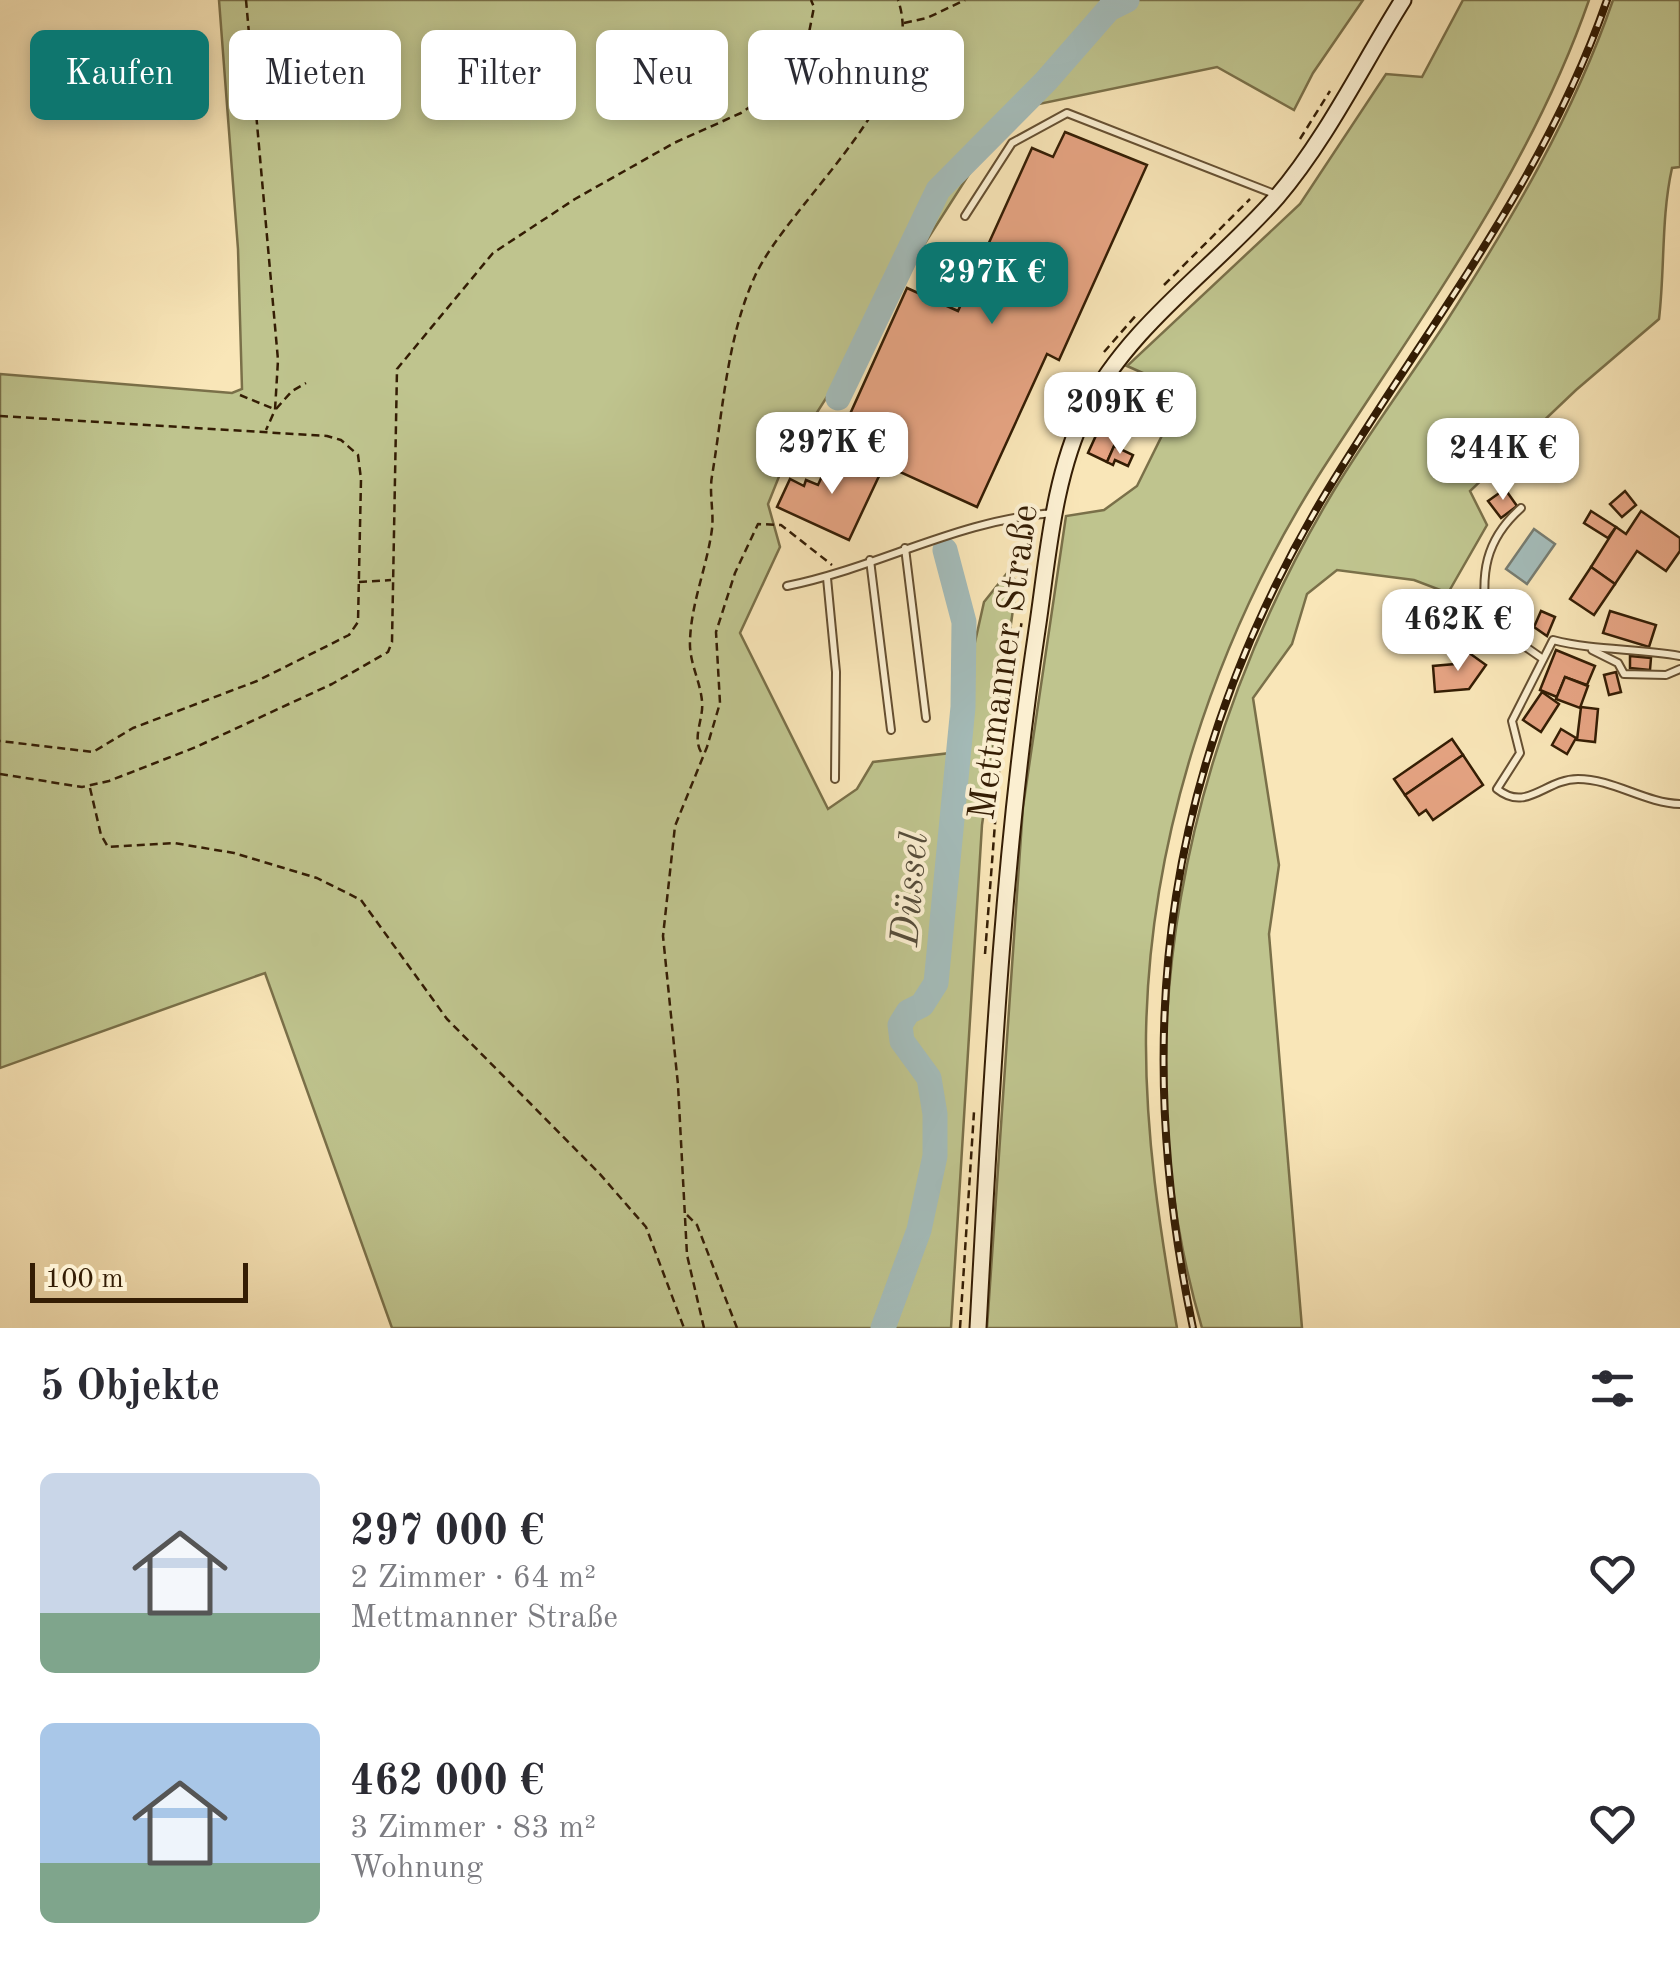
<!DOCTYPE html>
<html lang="de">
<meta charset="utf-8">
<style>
:root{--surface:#fff;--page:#f7f7f7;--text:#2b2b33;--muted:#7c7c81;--accent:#0f766e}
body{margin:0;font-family:"Old Standard TT",serif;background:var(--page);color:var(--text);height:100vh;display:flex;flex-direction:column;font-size:38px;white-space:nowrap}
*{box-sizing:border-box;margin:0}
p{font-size:32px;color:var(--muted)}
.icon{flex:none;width:55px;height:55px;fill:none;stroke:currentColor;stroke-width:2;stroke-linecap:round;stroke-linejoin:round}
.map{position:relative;height:1328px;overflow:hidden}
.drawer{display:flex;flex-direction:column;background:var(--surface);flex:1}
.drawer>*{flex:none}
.top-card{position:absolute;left:30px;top:30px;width:1000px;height:90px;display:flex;gap:20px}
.scale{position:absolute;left:30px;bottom:25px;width:218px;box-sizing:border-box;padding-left:10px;border:5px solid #341d04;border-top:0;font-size:28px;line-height:35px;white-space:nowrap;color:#341d04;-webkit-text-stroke:8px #fbefd1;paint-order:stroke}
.price{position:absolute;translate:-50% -85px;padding:0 22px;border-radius:20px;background:#fff;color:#222;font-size:32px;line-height:65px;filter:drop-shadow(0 2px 5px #0008)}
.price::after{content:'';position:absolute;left:50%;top:60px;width:30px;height:22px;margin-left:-15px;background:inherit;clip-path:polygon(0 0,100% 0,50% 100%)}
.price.current{background:var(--accent);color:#fff}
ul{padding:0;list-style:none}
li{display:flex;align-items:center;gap:30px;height:250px;padding:0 40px}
li span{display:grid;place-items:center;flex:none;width:280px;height:200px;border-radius:15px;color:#555}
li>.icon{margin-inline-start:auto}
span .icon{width:120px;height:120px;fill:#fffc;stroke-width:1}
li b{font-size:42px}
h2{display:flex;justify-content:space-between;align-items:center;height:120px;padding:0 40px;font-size:42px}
.chip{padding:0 35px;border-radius:15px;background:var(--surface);box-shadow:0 5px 15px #0003;font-size:35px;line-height:90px}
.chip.current{background:var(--accent);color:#fff}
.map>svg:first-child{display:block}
.green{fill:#bfc48e;stroke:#7a7049;stroke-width:2.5}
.water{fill:#a4bcba;stroke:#777c71;stroke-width:2.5}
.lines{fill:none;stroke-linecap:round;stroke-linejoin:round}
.river{stroke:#a4bcba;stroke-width:25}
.building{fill:#e6a483;stroke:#341d04;stroke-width:2.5}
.service-casing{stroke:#654f31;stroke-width:10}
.secondary-casing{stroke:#341d04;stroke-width:19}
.path{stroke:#341d04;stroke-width:2.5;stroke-dasharray:8 5;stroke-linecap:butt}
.service{stroke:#fbefd1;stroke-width:6}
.secondary{stroke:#fbefd1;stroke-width:15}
.rail-casing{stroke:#341d04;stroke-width:8}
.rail{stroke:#fbefd1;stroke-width:4;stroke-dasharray:11;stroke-linecap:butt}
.labels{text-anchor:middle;stroke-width:8;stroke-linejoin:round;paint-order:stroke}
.street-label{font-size:38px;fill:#341d04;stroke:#fbefd1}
.water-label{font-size:40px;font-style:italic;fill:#564d3b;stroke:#fbefd1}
</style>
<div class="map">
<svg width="1680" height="1328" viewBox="0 0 1680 1328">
<rect width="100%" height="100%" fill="#f9e6b8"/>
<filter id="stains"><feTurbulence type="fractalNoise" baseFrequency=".002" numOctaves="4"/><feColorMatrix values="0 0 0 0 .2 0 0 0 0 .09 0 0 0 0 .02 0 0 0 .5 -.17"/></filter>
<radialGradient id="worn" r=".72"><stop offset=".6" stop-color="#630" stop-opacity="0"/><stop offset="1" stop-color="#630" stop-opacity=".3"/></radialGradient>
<g class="green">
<path d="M219,0H1363L1313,73L1294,110L1217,67L1010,110L784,464L768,504L780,547L740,633L828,809L857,789L873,762L950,753L984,602L1008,572L1017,582L982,825L951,1328H392L265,973L0,1068V374L232,393L242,389L238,249Z"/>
<path d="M1463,0H1589C1528,176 1416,323 1317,478C1214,642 1149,841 1146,1035C1145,1134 1160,1231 1177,1328H987L1023,807L1066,516L1104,510L1137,486L1184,391L1127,366L1300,204L1386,74L1422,77Z"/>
<path d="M1613,0H1680V167L1672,168C1661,218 1665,268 1659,319L1576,390L1470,491L1487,525L1448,593L1414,580L1337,570L1307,594L1292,644L1253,698L1279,865L1269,934L1302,1328H1202C1119,1046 1185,740 1333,492C1368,434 1409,379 1446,322C1512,219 1573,116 1613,0Z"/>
</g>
<path class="water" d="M1534,529L1555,544L1527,584L1506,569Z"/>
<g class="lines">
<g class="river">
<path d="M838,398L938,190L1046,81L1109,9L1127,0"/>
<path d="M883,1328L919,1230L935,1156V1114L929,1078L902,1041L900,1025L908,1012L922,1005L936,983L963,707L964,622L945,550"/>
</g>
</g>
<g class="building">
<path d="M1065,132L1147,165L1059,360L1047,354L977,507L885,465L879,476L832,454L907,288L958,311L1032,148L1053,157Z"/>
<path d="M1115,394L1134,403L1107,462L1088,453Z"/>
<path d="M1114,446L1133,455L1128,466L1115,460L1113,465L1107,462Z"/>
<path d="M832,454L879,476L849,540L777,507L790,479L804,486L806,480L818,485Z"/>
<path d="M1505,489L1517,506L1501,518L1488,501Z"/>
<path d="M1625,491L1636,505L1622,517L1610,504Z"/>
<path d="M1591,511L1616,527L1608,538L1584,523Z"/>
<path d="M1641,511L1680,538V551L1666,571L1637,551L1615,584L1591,567L1616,527L1626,534Z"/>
<path d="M1591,567L1615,584L1594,615L1570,599Z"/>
<path d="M1541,611L1555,617L1547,636L1534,627Z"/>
<path d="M1610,611L1656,625L1649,647L1603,633Z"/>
<path d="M1465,650L1486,665L1469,689L1435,692L1433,666L1455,664Z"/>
<path d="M1556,650L1595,666L1587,685L1565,677L1557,697L1540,690Z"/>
<path d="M1630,656L1651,658L1650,670L1630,668Z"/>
<path d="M1616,672L1621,692L1609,695L1604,675Z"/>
<path d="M1565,677L1588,686L1580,708L1556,699Z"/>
<path d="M1542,692L1559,704L1541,732L1523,720Z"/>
<path d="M1581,707L1598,709L1595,742L1577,740Z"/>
<path d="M1561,729L1576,738L1567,754L1552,745Z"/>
<path d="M1452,739L1463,755L1405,795L1394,779Z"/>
<path d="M1463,755L1483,785L1433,820L1426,810L1419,815L1405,795Z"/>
</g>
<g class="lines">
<g class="service-casing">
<g id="service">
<path d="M965,216L1012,143L1067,113L1277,195"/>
<path d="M1521,508C1485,540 1480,574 1487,620L1543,659"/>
<path d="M905,548L926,718"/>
<path d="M870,560L891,730"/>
<path d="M827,578L836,672L835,779"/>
<path d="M787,586C877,568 960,519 1054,513"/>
<path d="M1592,650L1618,663L1624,674L1666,675L1680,669"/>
<path d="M1680,656C1637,648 1595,651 1553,640L1512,721L1520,753L1497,789C1527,813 1545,779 1578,779C1613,779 1645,803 1680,804"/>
</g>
</g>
<g class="secondary-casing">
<path id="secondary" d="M978,1328C991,1094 1002,861 1037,630C1048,557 1053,477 1086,410C1129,325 1216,267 1277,197C1327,138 1362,65 1403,0"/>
</g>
<g class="path">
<path d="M246,0L278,360L275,410L266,430"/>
<path d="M904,23L927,18L965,0"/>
<path d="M1300,139L1330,91"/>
<path d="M1164,285L1250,199"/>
<path d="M1104,352L1138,313"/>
<path d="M240,395L274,409"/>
<path d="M276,409L292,391L306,383"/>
<path d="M0,416L327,436L341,440L358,455L361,479L358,622L349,635L257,681L133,728L93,752L0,741"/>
<path d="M359,582L391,580"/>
<path d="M701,752C692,736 704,719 702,701C700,680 689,662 690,641C691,603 707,567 712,529C714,512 709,493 712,476C723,410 727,337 755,276C790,201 930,90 898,0"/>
<path d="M0,774L82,787L109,781L196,747L332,684L388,652L392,642L397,369L493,253L575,199L674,143L741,113L764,97L801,54L808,38L814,7L811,0"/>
<path d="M90,788L101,835L108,847L174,843L234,853L317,878L361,900L447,1019L599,1173L646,1227L684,1328"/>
<path d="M985,954L1000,758L1022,620"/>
<path d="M687,1215L697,1225L737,1328"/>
<path d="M704,1328L687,1255L678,1085L663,936L675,826L707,747L720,703L716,632L735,573L758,524L781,525L832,565"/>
<path d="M960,1328L974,1112"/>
</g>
<use href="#service" class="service"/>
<use href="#secondary" class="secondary"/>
<g class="rail-casing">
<path id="rail" d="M1193,1328C1129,1026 1167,758 1327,491C1425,329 1544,182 1607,0"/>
</g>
<use href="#rail" class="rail"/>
</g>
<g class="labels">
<g class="street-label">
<text transform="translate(1002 662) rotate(-82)" y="13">Mettmanner Straße</text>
</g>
<g class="water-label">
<text transform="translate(908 889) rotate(-85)" y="14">Düssel</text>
</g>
</g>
<rect width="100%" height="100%" filter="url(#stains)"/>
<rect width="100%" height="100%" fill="url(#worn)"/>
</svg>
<div class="scale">100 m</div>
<b class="price current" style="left:992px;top:327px">297K €</b>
<b class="price" style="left:1120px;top:457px">209K €</b>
<b class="price" style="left:832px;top:497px">297K €</b>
<b class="price" style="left:1503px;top:503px">244K €</b>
<b class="price" style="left:1458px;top:674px">462K €</b>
<div class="top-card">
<a class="chip current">Kaufen</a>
<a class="chip">Mieten</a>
<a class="chip">Filter</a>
<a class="chip">Neu</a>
<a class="chip">Wohnung</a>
</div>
</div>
<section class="drawer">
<h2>5 Objekte<svg class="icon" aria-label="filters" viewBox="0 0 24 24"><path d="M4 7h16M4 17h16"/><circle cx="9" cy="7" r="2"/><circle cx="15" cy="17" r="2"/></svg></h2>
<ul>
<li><span style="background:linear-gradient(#c9d6e8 70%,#7fa58c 0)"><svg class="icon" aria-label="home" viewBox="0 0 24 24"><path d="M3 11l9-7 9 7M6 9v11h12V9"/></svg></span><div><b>297 000 €</b><p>2 Zimmer · 64 m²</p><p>Mettmanner Straße</p></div><svg class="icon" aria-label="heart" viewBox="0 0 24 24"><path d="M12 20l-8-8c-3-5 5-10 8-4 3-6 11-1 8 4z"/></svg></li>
<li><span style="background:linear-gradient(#a9c7e8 70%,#7fa58c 0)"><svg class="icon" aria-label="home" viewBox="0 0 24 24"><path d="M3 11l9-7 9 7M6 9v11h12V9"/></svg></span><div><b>462 000 €</b><p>3 Zimmer · 83 m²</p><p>Wohnung</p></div><svg class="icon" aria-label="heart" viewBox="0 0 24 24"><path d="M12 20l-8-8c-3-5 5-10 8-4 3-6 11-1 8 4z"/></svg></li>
</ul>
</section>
